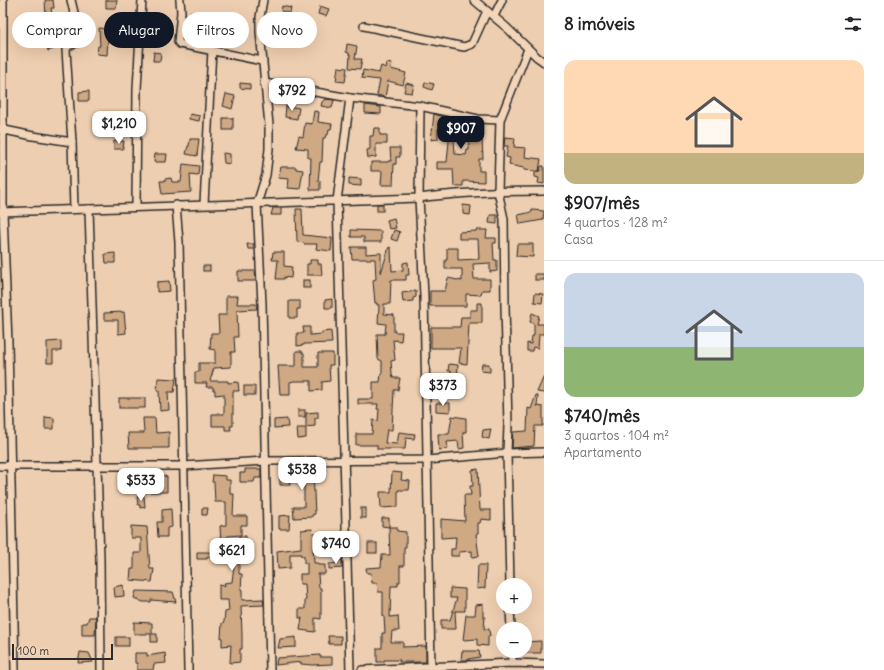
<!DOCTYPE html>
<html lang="pt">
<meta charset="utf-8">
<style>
:root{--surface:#fff;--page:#f2f2f2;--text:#202124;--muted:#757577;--line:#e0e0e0;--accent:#111827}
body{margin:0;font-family:Delius,sans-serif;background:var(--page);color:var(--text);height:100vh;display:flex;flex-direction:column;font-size:15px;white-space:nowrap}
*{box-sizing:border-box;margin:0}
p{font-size:13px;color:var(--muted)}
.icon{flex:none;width:22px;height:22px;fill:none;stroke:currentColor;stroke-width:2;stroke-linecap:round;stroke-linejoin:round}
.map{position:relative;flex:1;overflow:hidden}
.panel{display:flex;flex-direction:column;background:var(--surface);width:340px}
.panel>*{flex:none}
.hud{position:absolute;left:12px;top:12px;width:380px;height:36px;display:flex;gap:8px}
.controls{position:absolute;left:496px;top:578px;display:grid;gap:8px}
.controls a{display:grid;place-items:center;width:36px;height:36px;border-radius:50%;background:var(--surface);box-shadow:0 4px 16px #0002;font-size:20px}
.scale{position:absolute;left:12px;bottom:10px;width:101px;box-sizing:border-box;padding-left:4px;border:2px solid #2b2b2b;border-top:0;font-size:11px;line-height:14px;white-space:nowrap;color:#2b2b2b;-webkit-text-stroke:3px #f3d5b9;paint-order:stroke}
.price{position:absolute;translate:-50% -34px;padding:0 9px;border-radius:8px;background:#fff;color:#222;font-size:13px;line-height:26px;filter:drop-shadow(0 1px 2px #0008)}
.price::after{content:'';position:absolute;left:50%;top:24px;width:12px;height:9px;margin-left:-6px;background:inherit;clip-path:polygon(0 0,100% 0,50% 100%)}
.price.on{background:var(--accent);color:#fff}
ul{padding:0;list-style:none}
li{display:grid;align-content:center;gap:8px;height:212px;padding:0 20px}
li+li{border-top:1px solid var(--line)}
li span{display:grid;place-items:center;height:124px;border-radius:12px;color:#555}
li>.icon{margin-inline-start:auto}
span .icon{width:72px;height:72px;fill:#fffc;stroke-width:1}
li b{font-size:17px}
h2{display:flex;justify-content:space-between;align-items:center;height:48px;padding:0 20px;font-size:17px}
.pill{padding:0 14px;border-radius:18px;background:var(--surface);box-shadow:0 4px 16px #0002;font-size:14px;line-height:36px}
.pill.on{background:var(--accent);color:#fff}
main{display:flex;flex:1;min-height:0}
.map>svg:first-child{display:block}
.building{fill:#cfa884;stroke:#2b2b2b;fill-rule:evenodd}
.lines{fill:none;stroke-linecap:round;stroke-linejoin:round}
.minor-casing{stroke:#2b2b2b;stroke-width:10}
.minor{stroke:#f3d5b9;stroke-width:7}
</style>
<main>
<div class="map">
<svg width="544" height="670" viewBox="0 0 544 670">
<rect width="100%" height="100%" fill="#eeceb0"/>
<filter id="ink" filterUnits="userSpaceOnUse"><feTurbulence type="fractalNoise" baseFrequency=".025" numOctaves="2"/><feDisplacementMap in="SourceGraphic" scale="8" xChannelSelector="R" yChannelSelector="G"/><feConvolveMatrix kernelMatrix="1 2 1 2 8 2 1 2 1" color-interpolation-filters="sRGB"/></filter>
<g filter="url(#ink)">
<g class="building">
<path d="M45,0H53L54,8H51L52,16L46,17Z"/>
<path d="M106,0H117L116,8H106Z"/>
<path d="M282,6L291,8L290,13L281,11Z"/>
<path d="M320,6L329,9L326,16L318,14Z"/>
<path d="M191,11L201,15L198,24L195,23L192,36L184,34Z"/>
<path d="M99,28L109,29L110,39H108L107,55L97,54L98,46H100Z"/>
<path d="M54,32L56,40L53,41L54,49L48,51L44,34Z"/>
<path d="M347,44L357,46L355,59H362L360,69L349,68L350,55H349V53L346,52Z"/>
<path d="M154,52L161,53L160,61H153Z"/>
<path d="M387,63L392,64L391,69L406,73L403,85L388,81L385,97L377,95L380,80L362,78L363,70L379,73L381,66L386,68Z"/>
<path d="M338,67L347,68L345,82L336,81Z"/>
<path d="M425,82L434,84L432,90L424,87Z"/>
<path d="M240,83L250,84V89L240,88Z"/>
<path d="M406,83L414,85L412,93L404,92Z"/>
<path d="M89,91V101H79V92Z"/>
<path d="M226,94L235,96L232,109L223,106Z"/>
<path d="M325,99L334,100L332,108L321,106L322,102Z"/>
<path d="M365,105L381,107V114L365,113Z"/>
<path d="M286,106L299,108L297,119L285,117Z"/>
<path d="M314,111L319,112L318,122L332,124L331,129H329L328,135H326L325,138H323L322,162H320L318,181H320V190H310L311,158H308V149L296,148L299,136L303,137L305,123L312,124Z"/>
<path d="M190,114L200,116L199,121L189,119Z"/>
<path d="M434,114L444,117V118H449V119L463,121V129L477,127L478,138H482L483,159H479V171H484V182L463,181V186H454L453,169H437V162H447L449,141L448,130L438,129V139L431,140ZM469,138V150H467L466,155L455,154L454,139Z"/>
<path d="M113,116L115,134L109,135L107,117Z"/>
<rect x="223" y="118" width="10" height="12"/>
<path d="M374,128H380V135H387V144H376V157L368,158L367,150L370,149V136H373Z"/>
<path d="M505,137L515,138L514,147L526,148L525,157L541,159L539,171H536H540L541,166H544V184L538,183L539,178L535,177V171L524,170V168L509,165L510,158L506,157L508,146H504Z"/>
<path d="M190,139H199L197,156L186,154L188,146H189Z"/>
<path d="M114,141H124L123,149H114Z"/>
<path d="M390,148H400V157H396V164H394L393,185H381L382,171H371V162H388V161H391Z"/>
<path d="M223,153L230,154V164L224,163Z"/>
<path d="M155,154H167L166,162H154Z"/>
<path d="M183,164L199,166L198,175L190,174L191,192L162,194L160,181H165V179L171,178L172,182H181Z"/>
<path d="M281,167H296V169L303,170L300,189L288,188L289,179L278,178Z"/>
<path d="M349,178L361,179V186L349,185Z"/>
<rect x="377" y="204" width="6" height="7"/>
<path d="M463,205L471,206L470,215L463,214Z"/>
<path d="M273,208H281V215H271Z"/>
<path d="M296,209H302L303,235L332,238L331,251L316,249L317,244H304V243L297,242Z"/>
<path d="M532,210L544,211L543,220L520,224L518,215L532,212Z"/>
<path d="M490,215H497V224L489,223Z"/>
<path d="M394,218L396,228L389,229L387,220Z"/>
<path d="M351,230L381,231V242H364V237H351Z"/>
<path d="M394,230L400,232L397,241L391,239Z"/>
<path d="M476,230H487L486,238H496V243H493L494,260H497V271L490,272V263L473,264L474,279H490V290H482L481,295L466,294V306H430V291H445L448,278L462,281V269H445V260H447V248H458V260L479,259L478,239H459V232L476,231Z"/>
<path d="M247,244H254V249H248Z"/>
<path d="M517,244H533V257L516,256Z"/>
<path d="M351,247H366V254L381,253V273L389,247L391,248L392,271L403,270V263L408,262L409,275H406V280H391L390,304H384V314L394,315V332H402L401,341L393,340L395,360L391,361L392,373L393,378H400L398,390H394L392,430H387L385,443L397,444L399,432L415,434L414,439L406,438L405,449H377V445H356V434H372L373,420L378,421L379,409H377L378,404H358V399H373V382H380L381,374H382V361L378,359L377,334H385L386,324L378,323L379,305H377V303H375L373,281V280L376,279L375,259H352Z"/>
<path d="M273,252H284V266L292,267L291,278L284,277V279H276L278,260H272Z"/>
<path d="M115,253V263H106L105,254Z"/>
<path d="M310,260H318V264H321L322,275H307V264H310Z"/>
<rect x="203" y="266" width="7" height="5"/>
<path d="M238,271H255L256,281H238Z"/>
<rect x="535" y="274" width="9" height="6"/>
<rect x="303" y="280" width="7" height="8"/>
<path d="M169,281L170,291L157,292V282Z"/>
<path d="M416,291V297L413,298V301L403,302L402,293Z"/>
<path d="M535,293L543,294L542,303L534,302Z"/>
<path d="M226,296H238L237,304H256L257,309L237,310L238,337H234L235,352H231V367L214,368L210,381H228V383L238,382L239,391H233V426H230L231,430H225V426H212V414H224V394L215,395V390H213V387H206L207,383H195V372H199V363H215V350L210,349L211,333H219L218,315H226Z"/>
<path d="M332,299V308H325V300Z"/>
<path d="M289,301H300V309H297V318H289Z"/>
<path d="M477,303H482V323H469L467,364L459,363L461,348H431V327H460L461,317H470V310H477Z"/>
<path d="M124,312L126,333L118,334V320H104V313Z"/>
<path d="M532,313L539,316L537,324H544V334H539L538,348L533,347L532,351H527V343L531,344L532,336H534V324L530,322Z"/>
<path d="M303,327H310V335L322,334V332L331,331L332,343L304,344V345L297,346V333H304Z"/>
<path d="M61,341V351H53V363H47V342Z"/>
<path d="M296,351H302V353H304V367H318V353H333V365H329L330,381L322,382V390L311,391V381H294L290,382V395H280L278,366H296Z"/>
<path d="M449,364L458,365L457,381L459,380L460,391L450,390L451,371H448Z"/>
<path d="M482,364H489V366L490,367V372L481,371Z"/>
<path d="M544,376V393L537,392Z"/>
<path d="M158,378L176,379L174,392H168L169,410L160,411L159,391H157Z"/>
<rect x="244" y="386" width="11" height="9"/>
<path d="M536,395L538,396L537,406L543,407V426H535L534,446L512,448L513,432L527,431L528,408L531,409Z"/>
<rect x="119" y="398" width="26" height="10"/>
<path d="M436,403H450V412L436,411Z"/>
<rect x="298" y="410" width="7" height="7"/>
<path d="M318,412V418H315V426L306,427V413Z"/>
<path d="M452,416L466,418V432H463L464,448L459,449L458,441L447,442L448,449L439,450L438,434H449Z"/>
<path d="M45,417L54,418V429H45Z"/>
<path d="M143,418H155L156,433L169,432V448H129L128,433H144Z"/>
<path d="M287,419L288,427L274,428V420Z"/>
<path d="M297,428H306V438L298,439Z"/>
<path d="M491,429L489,439L482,437L483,430Z"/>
<path d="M245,469H261V478H255L254,482H240V473H245Z"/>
<path d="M283,469L313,471L315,514L312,515V517L294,518L293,507H304V479H289L290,485H280V477L283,476Z"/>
<path d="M478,469L480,510H491V520L481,519L480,523H478V533L476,534L479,556L472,557V551L459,552V556H451V549H455L456,537L441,538V519L465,521L464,495H471L470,486H473L472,470Z"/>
<path d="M392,472L402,473L401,480L410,481L409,490H398V507L381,508L380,492H391Z"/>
<path d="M156,473L167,477V492H144L145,481H153Z"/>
<path d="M213,475L226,476V480H230V494H234L233,516H247V525H241V535L228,536L227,539V551H239V574H242L241,590H242V600L263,599L264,605L241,606L242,635V649H240V662L230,663L231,645L222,646V638H221L222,623L224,622L225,612L229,611L228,600H219V585L225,586L224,583L232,582L234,565H231V563H229V561L223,562V556H220V546H221L220,526L226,525V502H215L214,482H212Z"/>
<path d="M144,496L145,507L140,508V505H138L137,497Z"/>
<path d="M202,508H208L207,515H202Z"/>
<rect x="361" y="508" width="5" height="10"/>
<path d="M171,509L172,527L167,528V537H158L157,522H162V510Z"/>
<path d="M290,515L289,529H279V516Z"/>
<path d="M382,518H389V527L382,526Z"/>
<path d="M131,526L147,527L150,569H154L152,582L130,580L131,569H134V553H141V538H131Z"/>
<path d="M389,527H397V531L406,532V547H404V566H400V582H398V586H391L390,617L398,616L399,631H392L391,642H403V647L426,646V662H399L400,660H384V662H377V648H382V633H385L384,616H383V592H378L377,583H372L371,573H367L366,568L381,567L382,555H390Z"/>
<path d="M312,529L313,534H317V545L313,546L314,563H318V565H325V574H318L319,588H321V619L315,618V632L300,630L302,618H299V609H305V600H306L305,584H300V574H307V563H304V556H301V554H290V568L278,569L277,551L301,548V530Z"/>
<path d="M239,536H246L245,555H239Z"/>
<rect x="368" y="543" width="9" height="10"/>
<path d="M197,552H210V557H207V559H197Z"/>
<path d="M338,560H342V568L329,569V564L338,563Z"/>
<path d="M478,565H486L485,588L477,589Z"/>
<path d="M123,585L124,596L115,597L114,587Z"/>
<path d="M450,588L465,589V611H455L456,629H441V620H450L457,598H450Z"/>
<path d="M136,591L173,592L176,602L151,600V602H143L134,598Z"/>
<path d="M483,604V617H485L484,629H489L490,636H488V646L477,645V639L463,640L466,615H475L476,605Z"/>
<path d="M89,617H96L95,635H82V623H87Z"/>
<path d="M134,622L152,623V634H157V642H151V634H134Z"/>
<path d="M328,636H341V644H329Z"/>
<rect x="116" y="637" width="13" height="9"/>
<path d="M296,637V647L278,648L280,639Z"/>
<path d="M541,641V653H525V642Z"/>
<path d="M462,651H479L480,657L469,659V660H461Z"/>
<path d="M80,652L89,653L93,662L78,663Z"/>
<path d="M135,653H147V656L165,653L166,663L154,664L153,670H137V663H135Z"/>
<path d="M320,655V657H332V664L312,665L301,664V662L276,665L277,658Z"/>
</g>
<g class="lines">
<g class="minor-casing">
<g id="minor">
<path d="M3,0V212L8,343L15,670"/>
<path d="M71,0L80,38L79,42L68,46L66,50L72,142L74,209"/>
<path d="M180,0L181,12L178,42L180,44L262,61"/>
<path d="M263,0L260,17V32L269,125V149L266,175L257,204L262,304L270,670"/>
<path d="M474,0L506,27L537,57L544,62"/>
<path d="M494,16L502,0"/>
<path d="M364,26L464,47L472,44L487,11"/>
<path d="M264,83L350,98L420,106L478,119L500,120"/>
<path d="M350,98L337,201L350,670"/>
<path d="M420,106L419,198L424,296L431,667"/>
<path d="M0,129L33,136L72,142"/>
<path d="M204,204L212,50"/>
<path d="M176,205L179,242L188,670"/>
<path d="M136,207L137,89L142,0"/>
<path d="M89,209L100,560L101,670"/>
<path d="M0,212L419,198C462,192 500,191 544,191"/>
<path d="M0,466H183L265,461L427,460L507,453L544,452"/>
<path d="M510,585L507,453L508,425L505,306L504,219L498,191L500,120L528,49"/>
<path d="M510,607L511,629"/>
<path d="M512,651V663"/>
<path d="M362,670L512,663L544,664"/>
</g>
</g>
<use href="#minor" class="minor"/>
</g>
</g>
</svg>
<div class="controls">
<a>+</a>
<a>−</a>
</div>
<div class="scale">100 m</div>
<b class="price" style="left:292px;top:112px">$792</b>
<b class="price" style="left:119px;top:145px">$1,210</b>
<b class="price on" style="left:461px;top:150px">$907</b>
<b class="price" style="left:443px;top:407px">$373</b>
<b class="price" style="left:302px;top:491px">$538</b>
<b class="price" style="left:141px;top:502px">$533</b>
<b class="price" style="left:336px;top:565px">$740</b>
<b class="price" style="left:232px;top:572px">$621</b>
<div class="hud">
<a class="pill">Comprar</a>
<a class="pill on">Alugar</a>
<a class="pill">Filtros</a>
<a class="pill">Novo</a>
</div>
</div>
<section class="panel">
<h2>8 imóveis<svg class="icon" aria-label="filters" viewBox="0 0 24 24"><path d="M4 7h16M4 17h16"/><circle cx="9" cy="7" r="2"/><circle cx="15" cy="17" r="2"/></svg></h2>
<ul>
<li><span style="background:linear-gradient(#ffd9b3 75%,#c2b280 0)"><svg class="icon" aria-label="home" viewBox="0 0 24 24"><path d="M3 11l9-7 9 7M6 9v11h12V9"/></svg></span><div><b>$907/mês</b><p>4 quartos · 128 m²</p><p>Casa</p></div></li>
<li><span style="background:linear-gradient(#c9d6e8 60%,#8fb573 0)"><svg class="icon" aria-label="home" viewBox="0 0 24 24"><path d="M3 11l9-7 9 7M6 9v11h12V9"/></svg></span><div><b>$740/mês</b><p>3 quartos · 104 m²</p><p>Apartamento</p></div></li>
</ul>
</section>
</main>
